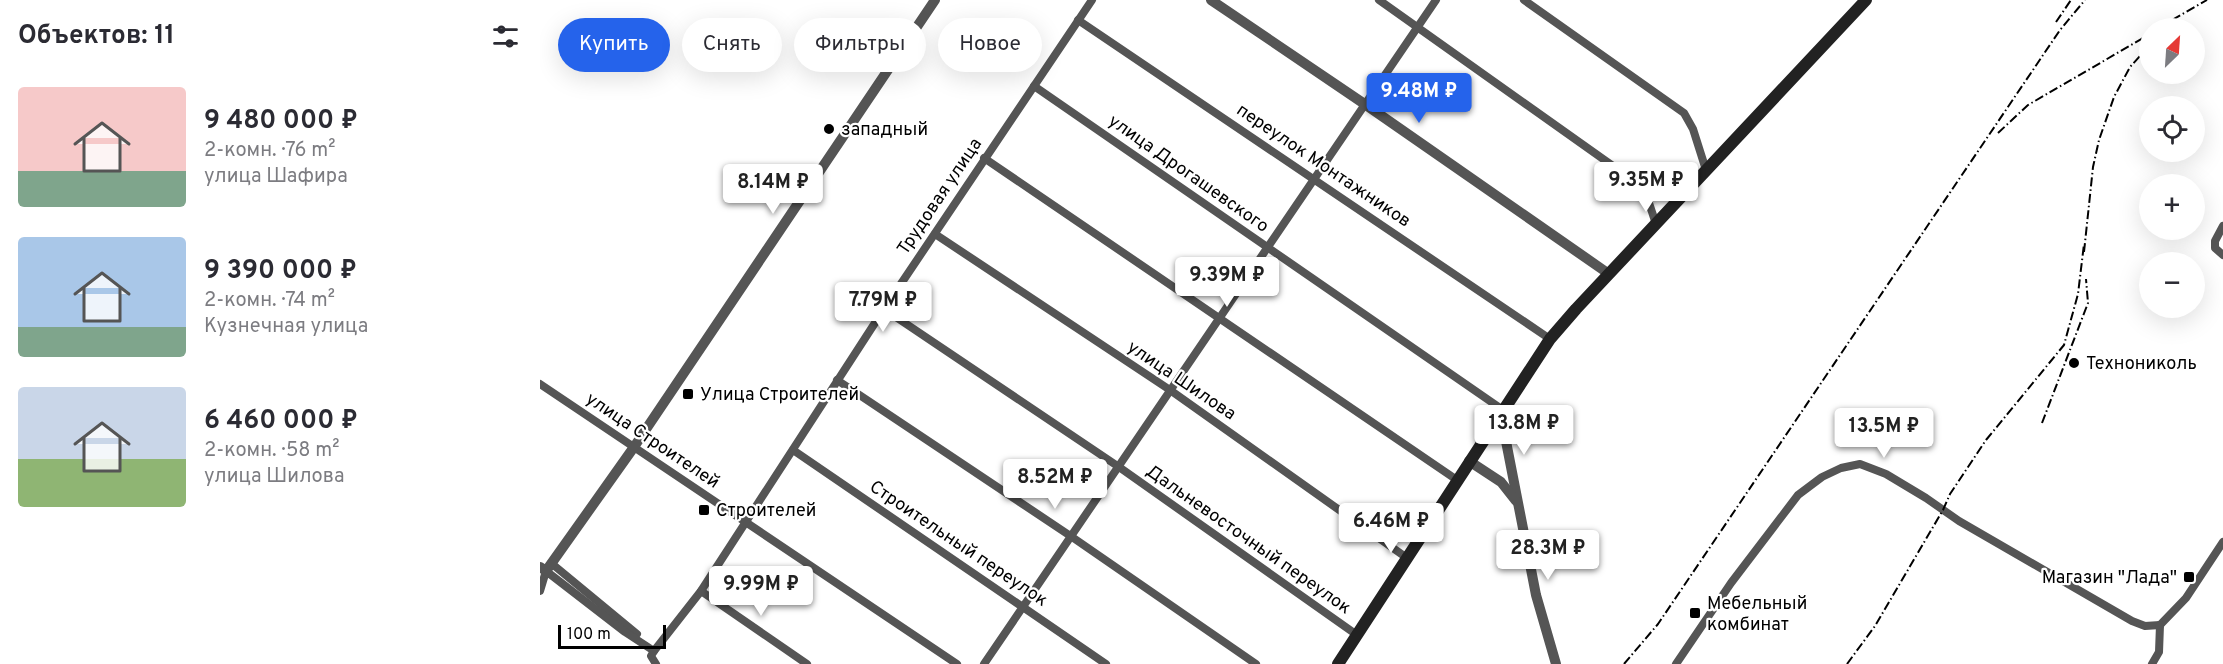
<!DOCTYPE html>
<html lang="ru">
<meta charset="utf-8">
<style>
:root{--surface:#fff;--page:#f7f7f7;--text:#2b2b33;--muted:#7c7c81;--accent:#2563eb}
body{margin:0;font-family:Overpass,sans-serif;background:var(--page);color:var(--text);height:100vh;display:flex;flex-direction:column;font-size:22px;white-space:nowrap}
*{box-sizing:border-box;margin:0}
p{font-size:20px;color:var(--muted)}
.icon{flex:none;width:33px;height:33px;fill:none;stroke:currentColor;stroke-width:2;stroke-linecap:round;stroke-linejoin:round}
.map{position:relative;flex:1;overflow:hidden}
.side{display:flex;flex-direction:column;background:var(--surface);width:540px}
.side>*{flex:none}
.hud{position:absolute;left:18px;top:18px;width:570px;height:54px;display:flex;gap:12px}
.needle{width:39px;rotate:25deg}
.buttons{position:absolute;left:1599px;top:18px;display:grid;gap:12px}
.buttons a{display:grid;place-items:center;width:66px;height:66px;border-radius:50%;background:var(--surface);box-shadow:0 6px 24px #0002;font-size:30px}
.scale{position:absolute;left:18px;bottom:15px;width:108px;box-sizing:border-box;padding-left:6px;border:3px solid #000;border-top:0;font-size:16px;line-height:21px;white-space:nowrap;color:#000;-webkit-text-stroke:4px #fff;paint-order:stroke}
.price{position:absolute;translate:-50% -51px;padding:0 14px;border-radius:6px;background:#fff;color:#222;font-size:20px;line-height:39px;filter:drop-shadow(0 2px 3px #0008)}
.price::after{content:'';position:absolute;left:50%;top:36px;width:18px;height:14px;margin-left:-9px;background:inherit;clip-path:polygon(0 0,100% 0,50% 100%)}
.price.active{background:var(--accent);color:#fff}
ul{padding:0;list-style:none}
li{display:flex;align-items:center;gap:18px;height:150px;padding:0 18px}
li span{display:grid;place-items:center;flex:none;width:168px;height:120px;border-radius:6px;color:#555}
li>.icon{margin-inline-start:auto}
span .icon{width:72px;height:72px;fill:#fffc;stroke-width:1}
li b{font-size:26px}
h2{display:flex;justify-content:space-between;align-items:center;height:72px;padding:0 18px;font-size:26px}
.chip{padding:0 21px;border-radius:27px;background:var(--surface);box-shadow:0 6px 24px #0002;font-size:21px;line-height:54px}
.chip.active{background:var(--accent);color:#fff}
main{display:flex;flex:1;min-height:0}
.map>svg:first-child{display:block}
.pitch{fill:#dcdcdc}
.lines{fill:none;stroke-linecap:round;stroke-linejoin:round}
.minor{stroke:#555;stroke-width:8}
.tertiary{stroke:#555;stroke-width:10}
.secondary{stroke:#222;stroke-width:12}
.rail{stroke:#000;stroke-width:2;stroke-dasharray:9 3 1.5 3;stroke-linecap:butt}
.poi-dot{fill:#000;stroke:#fff;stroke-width:2}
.labels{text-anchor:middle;stroke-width:4.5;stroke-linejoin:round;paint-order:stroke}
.poi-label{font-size:18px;fill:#000;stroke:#fff;text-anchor:start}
.street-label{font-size:18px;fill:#000;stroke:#fff}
</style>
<main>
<section class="side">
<h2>Объектов: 11<svg class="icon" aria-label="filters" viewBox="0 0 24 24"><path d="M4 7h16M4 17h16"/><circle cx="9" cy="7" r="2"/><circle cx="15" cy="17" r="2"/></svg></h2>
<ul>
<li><span style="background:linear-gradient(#f6c9c9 70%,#7fa58c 0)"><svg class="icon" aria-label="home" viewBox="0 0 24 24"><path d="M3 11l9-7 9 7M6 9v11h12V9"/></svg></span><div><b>9 480 000 ₽</b><p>2-комн. · 76 m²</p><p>улица Шафира</p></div></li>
<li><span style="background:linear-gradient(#a9c7e8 75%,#7fa58c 0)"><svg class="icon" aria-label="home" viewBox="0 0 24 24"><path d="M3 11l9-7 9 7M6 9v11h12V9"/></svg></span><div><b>9 390 000 ₽</b><p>2-комн. · 74 m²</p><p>Кузнечная улица</p></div></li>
<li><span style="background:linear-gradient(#c9d6e8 60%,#8fb573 0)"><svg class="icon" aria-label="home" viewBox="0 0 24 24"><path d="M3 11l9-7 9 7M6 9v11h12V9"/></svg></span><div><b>6 460 000 ₽</b><p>2-комн. · 58 m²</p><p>улица Шилова</p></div></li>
</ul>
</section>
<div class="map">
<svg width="1683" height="664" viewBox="0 0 1683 664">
<rect width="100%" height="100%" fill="#fff"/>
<path class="pitch" d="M291,26L303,34L290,56L277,48Z"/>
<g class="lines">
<g class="minor">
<path d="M839,0L1104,188L1116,224"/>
<path d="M984,0L1144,113L1153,129L1166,170"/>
<path d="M538,20L1010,339"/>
<path d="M494,86L963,410"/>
<path d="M444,158L917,480"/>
<path d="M1683,226L1675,241V248L1683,255"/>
<path d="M395,234L630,390L867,558"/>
<path d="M344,309L579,467L817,635"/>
<path d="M297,380L532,537L716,664"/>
<path d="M0,384L417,664"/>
<path d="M253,450L566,664"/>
<path d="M11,563L97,634"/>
<path d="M0,591L6,571L85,632L114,651"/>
<path d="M161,591L267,664"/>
<path d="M1620,625L1646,598L1683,542"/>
<path d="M116,664L111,656L114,651L161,591L344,309L552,0"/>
<path d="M444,664L896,0"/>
<path d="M1136,664L1191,583L1258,495L1282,477L1301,468L1320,464L1346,474L1386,498L1419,521L1592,621L1605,626L1620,625"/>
<path d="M1612,664L1619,652L1620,625"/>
</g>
<g class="tertiary">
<path d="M671,0L826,105L1069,274"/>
<path d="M963,410L964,431L996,595L1016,664"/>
<path d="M929,461L961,482L976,501"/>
<path d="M0,567L6,571L94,447L395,0"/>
</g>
<path class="secondary" d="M798,664L1010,339L1036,309L1326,0"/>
<g class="rail">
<path d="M1516,22L1531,0"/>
<path d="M1618,28L1667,0"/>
<path d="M1458,133L1488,105L1610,34"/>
<path d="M1544,252L1553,167L1559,140L1574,97L1590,67L1610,45"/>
<path d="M1502,423L1548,303L1546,279"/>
<path d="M1084,664L1118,624L1520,30L1545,0"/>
<path d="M1307,664L1335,626L1403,510L1410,494L1446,440L1524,345L1538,294L1544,244"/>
</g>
</g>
<g class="poi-dot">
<circle cx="289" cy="129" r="6"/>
<circle cx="1534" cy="363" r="6"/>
<rect x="142" y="388" width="12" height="12" rx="3"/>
<rect x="158" y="504" width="12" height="12" rx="3"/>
<rect x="1643" y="571" width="12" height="12" rx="3"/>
<rect x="1149" y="607" width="12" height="12" rx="3"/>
</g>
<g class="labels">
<g class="poi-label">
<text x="301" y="135">западный</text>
<text x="1546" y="369">Технониколь</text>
<text x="160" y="400">Улица Строителей</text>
<text x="176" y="516">Строителей</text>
<text x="1637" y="583" text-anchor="end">Магазин "Лада"</text>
<text x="1167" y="609">Мебельный<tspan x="1167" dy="21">комбинат</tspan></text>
</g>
<g class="street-label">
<text transform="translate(784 165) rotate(34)" y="6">переулок Монтажников</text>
<text transform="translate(649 173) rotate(35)" y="6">улица Дрогашевского</text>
<text transform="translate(399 196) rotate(-56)" y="6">Трудовая улица</text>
<text transform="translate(642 380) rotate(34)" y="6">улица Шилова</text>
<text transform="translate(113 440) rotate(34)" y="6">улица Строителей</text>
<text transform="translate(709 539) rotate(35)" y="6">Дальневосточный переулок</text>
<text transform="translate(419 543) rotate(34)" y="6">Строительный переулок</text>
</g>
</g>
</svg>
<div class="buttons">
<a><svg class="needle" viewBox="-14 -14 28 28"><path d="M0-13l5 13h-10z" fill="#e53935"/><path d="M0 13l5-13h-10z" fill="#7c7c81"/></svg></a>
<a><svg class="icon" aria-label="locate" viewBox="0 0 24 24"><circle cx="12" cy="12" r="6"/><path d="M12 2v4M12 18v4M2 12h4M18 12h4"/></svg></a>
<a>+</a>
<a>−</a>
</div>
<div class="scale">100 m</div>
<b class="price active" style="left:879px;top:124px">9.48M ₽</b>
<b class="price" style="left:1106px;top:213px">9.35M ₽</b>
<b class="price" style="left:233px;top:215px">8.14M ₽</b>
<b class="price" style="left:687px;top:308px">9.39M ₽</b>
<b class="price" style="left:343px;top:333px">7.79M ₽</b>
<b class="price" style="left:984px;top:456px">13.8M ₽</b>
<b class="price" style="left:1344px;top:459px">13.5M ₽</b>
<b class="price" style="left:515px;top:510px">8.52M ₽</b>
<b class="price" style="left:851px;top:554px">6.46M ₽</b>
<b class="price" style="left:1008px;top:581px">28.3M ₽</b>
<b class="price" style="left:221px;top:617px">9.99M ₽</b>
<div class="hud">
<a class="chip active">Купить</a>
<a class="chip">Снять</a>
<a class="chip">Фильтры</a>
<a class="chip">Новое</a>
</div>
</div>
</main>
